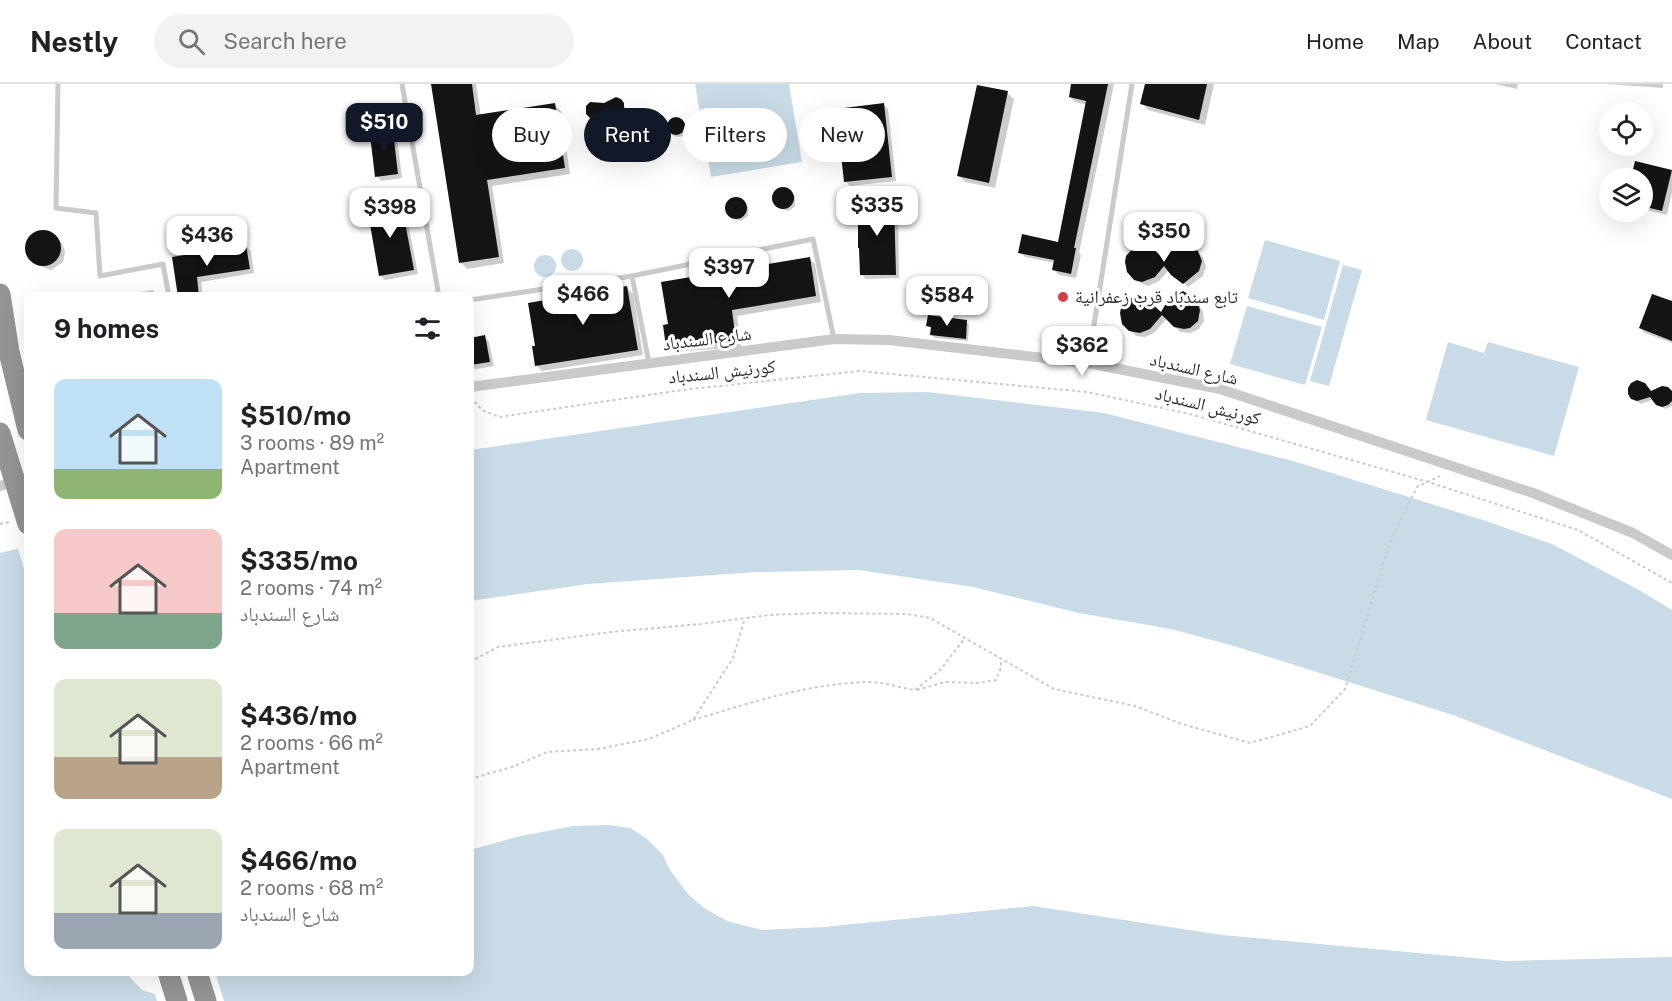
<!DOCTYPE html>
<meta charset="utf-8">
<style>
:root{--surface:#fff;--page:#f2f2f2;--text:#202124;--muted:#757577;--line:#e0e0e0;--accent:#111827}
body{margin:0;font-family:"Public Sans","Noto Naskh Arabic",sans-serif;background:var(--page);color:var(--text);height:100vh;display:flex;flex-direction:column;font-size:22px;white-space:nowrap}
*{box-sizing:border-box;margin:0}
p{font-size:20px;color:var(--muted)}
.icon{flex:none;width:33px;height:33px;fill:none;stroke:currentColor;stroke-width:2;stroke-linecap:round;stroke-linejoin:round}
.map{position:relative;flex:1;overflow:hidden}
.drawer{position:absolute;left:24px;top:208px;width:450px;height:684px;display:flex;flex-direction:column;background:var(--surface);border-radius:12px;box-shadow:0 6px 24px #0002}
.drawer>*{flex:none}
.guide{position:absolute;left:492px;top:24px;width:570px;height:54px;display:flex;gap:12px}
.fabs{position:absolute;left:1599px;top:18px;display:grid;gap:12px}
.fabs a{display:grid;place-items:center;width:54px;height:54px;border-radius:50%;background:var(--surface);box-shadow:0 6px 24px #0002;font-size:30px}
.price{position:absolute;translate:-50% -51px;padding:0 14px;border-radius:12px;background:#fff;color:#222;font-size:20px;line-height:39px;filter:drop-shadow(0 2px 3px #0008)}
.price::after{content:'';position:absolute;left:50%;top:36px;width:18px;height:14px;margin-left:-9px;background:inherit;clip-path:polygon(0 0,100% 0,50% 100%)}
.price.on{background:var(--accent);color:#fff}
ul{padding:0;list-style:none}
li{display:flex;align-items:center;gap:18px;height:150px;padding:0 30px}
li span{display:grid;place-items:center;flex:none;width:168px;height:120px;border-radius:12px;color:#555}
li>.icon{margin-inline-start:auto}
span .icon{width:72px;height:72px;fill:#fffc;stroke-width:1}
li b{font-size:26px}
h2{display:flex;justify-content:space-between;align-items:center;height:72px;padding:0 30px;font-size:26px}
.tag{padding:0 21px;border-radius:27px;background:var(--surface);box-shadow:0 6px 24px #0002;font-size:21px;line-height:54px}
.tag.on{background:var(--accent);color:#fff}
header{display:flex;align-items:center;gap:36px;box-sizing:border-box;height:84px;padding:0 30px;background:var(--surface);border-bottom:2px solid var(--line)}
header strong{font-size:28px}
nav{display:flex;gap:33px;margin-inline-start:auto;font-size:21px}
.search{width:420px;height:54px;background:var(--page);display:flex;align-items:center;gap:15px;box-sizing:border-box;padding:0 21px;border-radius:33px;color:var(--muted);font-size:22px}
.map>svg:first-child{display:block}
.water{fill:#c9dbe7}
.pier{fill:#fff}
.shadow{fill:#0003}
.building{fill:#141414}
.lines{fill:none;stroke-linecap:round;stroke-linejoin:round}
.path{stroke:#cacaca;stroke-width:2;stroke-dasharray:3 3;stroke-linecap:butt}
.service{stroke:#cacaca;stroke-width:5}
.minor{stroke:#cacaca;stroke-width:10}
.motorway{stroke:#949494;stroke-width:21}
.motorway-bridge{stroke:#949494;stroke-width:21}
.poi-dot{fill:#d33f49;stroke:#fff;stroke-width:2}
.labels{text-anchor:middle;stroke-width:6;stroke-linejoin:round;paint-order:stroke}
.poi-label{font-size:18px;fill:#2d2d2d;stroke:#fff;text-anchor:start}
.street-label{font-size:18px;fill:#2d2d2d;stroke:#fff}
</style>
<header>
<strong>Nestly</strong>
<div class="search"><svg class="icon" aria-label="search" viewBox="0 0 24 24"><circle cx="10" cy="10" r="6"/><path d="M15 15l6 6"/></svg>Search here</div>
<nav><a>Home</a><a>Map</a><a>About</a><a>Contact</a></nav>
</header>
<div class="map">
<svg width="1672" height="917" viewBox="0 0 1672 917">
<rect width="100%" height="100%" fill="#fff"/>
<g class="water">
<path d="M695,0H789L802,78L711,93Z"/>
<path d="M1265,156L1340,177L1324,236L1248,214Z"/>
<circle cx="572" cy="176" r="11"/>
<circle cx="545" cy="182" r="11"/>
<path d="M1343,181L1362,186L1329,302L1310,297Z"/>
<path d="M1247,222L1322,243L1305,301L1230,280Z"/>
<path d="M1448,258L1484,269L1488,258L1579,283L1554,372L1426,336Z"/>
<path d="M928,308L1104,329L1293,377L1486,437L1552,460L1639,506L1672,526V715L1453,631L1234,562L1171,545L1079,529L973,503L859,486L756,488L588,500L470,517V366L860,309Z"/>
<path d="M28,462V888H125L142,906L155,910L210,888H470V766L516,753L573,742L608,741L630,744L646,754L663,771L670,786L688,810L704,824L727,837L762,846L824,843L1033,822L1222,851L1506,877L1672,873V917H0V469Z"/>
</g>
<g class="pier">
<path d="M28,459V498L17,461Z"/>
<path d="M202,888H215L224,917H157L154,907Z"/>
</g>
<g class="shadow">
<path d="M433,0H476L481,32L555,21L561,27L570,90L492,102L504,179L467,185L461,178Z"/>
<path d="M1073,0H1114L1079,169L1081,171L1076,194L1059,191L1054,186L1055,179L1025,173L1020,168L1059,160L1087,21L1075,18L1070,13Z"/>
<path d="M1146,0H1214L1205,41L1148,26L1142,19Z"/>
<path d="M1495,0H1518L1517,5Z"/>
<path d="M1607,0H1663V4Z"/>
<path d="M1007,9L1014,15L995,104L965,98L959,92Z"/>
<path d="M623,19L626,26L622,32L608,29L599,37L589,32L604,20Z"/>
<path d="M883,21L888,25L896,97L850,102L846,98Z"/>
<circle cx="678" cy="44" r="9"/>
<path d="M647,39L656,48L652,56L646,57L638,52L637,45L640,40Z"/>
<path d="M392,49L397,54L402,94L381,97L377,92Z"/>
<path d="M1637,79L1672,88V108L1667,131L1642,125V94H1633Z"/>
<path d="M783,105L795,112V122L789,127L781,125L774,114L775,109Z"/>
<path d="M732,115H738L748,123V132L741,137L733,135L727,127V121Z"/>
<path d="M894,117L898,121L899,194L866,195L862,191Z"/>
<path d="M401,118L405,123L418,190L385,196L380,191Z"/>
<path d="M49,148L62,159L65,168L63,178L51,186L37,181L27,167L28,157L34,150Z"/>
<path d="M246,163L251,167L254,189L201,198L203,213H180L174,174Z"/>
<path d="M1197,168L1203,173L1206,182L1203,192L1188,203L1169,186L1159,197L1148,202L1136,197L1131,191L1162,175Z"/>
<path d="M809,174L815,180L821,218L737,232L741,263L674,268L668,262Z"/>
<path d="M627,204L633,210L643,271L542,287L536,281Z"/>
<path d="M153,206L159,213H108Z"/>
<path d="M1197,219L1203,227L1204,237L1199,245L1190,249L1180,248L1167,234L1154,249L1145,253L1136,252L1123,239L1161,231Z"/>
<path d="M1672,219V259L1645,249L1640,244Z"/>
<path d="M966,238L969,240L968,257L935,254L932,251V245L927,242Z"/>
<path d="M485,253L489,258L494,282L470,286V255Z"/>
<path d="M1651,308L1672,309V322L1666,325L1661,323L1654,315L1641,320L1632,314Z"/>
</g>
<g class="building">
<path d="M431,0H472L476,31L555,19L565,84L487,96L499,173L459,179Z"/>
<path d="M1071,0H1108L1074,164H1076L1071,190L1052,186L1054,176L1018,169L1022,150L1058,158L1086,17L1069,13Z"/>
<path d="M1145,0H1207L1199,36L1140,20Z"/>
<path d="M977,1L1008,7L989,99L957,92Z"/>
<path d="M616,13L621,15L624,19V24L621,29L613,31L605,27L600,33L595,35L590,34L586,30V22L590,18L604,19Z"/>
<path d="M884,19L892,93L844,98L836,25Z"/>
<circle cx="676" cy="42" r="9"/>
<circle cx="644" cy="46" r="9"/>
<path d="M393,47L398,90L375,93L370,51Z"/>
<path d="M1635,77L1672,86L1662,127L1642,122V94H1631Z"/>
<circle cx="783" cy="114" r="11"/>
<circle cx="736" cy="124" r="11"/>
<path d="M858,116H894L896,191H860L859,164H858Z"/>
<path d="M401,117L414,186L379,192L367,123Z"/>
<circle cx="43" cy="164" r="18"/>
<path d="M1179,160H1190L1194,163L1198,167L1202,177L1199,187L1183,200L1171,191L1164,182L1155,193L1142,198L1134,196L1127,188L1125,178L1126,172L1133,164L1149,162L1162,173Z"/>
<path d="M246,161L250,185L197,193L199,213H178L172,173Z"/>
<path d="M810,173L816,212L732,226L736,257L666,263L663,241L668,240L661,198Z"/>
<path d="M627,202L638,266L535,282L532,262H535L528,219Z"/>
<path d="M1183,207L1197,216L1200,226L1198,237L1190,244L1184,245L1174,243L1162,231L1150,245L1140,249L1129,247L1122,240L1120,229L1121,224L1128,216L1138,211L1149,217L1161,228L1168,216Z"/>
<path d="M1652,210L1672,217V257L1639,244Z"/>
<path d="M928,231L967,236L966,255L930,251L931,243L926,242Z"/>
<path d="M485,251L490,278L470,281V254Z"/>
<path d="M1637,296L1645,299L1651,307L1662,302L1668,303L1672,307V317L1668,321L1662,323L1656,321L1650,313L1637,317L1631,315L1628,310V304L1631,299Z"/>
</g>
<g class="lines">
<g class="path">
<path d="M471,313L482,326L499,333L682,306L859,287L1087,308L1190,330L1428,398L1578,446L1672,499"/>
<path d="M0,440L9,438"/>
<path d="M470,578L498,563L611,548L701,540L769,531L816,529L906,530L930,534L1054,605L1135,622L1182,640L1250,659L1310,642L1345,605L1385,473L1398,441L1417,403L1440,392"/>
<path d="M917,606L945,598L978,599L996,596L1001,583V575"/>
<path d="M693,636C750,619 809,599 869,598C884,598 900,604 915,606L941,585L965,554"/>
<path d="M470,695L512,683L547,668L598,665L649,655L693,636L733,574L745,534"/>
</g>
<g class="service">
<path d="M58,0L56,124L96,129L100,192L163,180L169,213"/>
<path d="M402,0L439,213"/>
<path d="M632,192L649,279"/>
<path d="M470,216L632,192L813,155L834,255"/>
<path d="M1088,279L1132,0"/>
</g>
<g class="minor">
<path d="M470,303L834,255L889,256L1088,279L1220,305L1533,409L1633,449L1672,471"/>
<path d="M0,402L28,393"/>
</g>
<g class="motorway">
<path d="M0,210L9,268L28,346"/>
<path d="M168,888L177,917"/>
<path d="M197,888L206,917"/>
</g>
<path class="motorway-bridge" d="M0,349L28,440"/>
</g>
<circle class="poi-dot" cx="1063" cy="213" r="6"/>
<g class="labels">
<g class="poi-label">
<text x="1075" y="219">تابع سندباد قرب زعفرانية</text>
</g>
<g class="street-label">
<text transform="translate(707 255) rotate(-7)" y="6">شارع السندباد</text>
<text transform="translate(1194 285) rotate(13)" y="6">شارع السندباد</text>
<text transform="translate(722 288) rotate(-6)" y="6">كورنيش السندباد</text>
<text transform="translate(1208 322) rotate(14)" y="6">كورنيش السندباد</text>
</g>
</g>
</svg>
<div class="fabs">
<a><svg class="icon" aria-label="locate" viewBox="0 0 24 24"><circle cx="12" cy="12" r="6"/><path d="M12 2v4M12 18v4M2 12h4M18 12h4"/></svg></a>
<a><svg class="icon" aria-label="layers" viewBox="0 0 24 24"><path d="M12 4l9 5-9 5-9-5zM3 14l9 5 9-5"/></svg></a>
</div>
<b class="price on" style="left:384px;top:70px">$510</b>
<b class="price" style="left:877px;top:153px">$335</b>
<b class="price" style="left:390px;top:155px">$398</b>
<b class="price" style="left:1164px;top:179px">$350</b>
<b class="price" style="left:207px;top:183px">$436</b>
<b class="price" style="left:729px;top:215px">$397</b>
<b class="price" style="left:583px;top:242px">$466</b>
<b class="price" style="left:947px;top:243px">$584</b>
<b class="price" style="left:1082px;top:293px">$362</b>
<div class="guide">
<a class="tag">Buy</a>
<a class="tag on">Rent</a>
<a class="tag">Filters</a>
<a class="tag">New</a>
</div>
<section class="drawer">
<h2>9 homes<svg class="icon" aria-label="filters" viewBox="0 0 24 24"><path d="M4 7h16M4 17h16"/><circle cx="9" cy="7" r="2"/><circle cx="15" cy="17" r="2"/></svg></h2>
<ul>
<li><span style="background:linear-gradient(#bfe0f5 75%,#8fb573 0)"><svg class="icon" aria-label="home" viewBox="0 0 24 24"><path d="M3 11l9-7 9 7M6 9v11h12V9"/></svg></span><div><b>$510/mo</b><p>3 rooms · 89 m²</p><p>Apartment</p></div></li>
<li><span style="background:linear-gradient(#f6c9c9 70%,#7fa58c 0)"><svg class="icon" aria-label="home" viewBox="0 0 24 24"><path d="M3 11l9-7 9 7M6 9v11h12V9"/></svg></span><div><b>$335/mo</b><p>2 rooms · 74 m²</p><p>شارع السندباد</p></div></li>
<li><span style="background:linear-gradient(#dfe7d0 65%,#b9a48a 0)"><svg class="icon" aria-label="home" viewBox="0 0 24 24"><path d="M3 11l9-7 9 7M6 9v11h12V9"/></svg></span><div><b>$436/mo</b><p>2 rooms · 66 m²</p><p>Apartment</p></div></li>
<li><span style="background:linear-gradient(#dfe7d0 70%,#9aa5b1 0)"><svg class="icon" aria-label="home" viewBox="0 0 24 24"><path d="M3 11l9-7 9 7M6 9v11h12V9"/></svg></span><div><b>$466/mo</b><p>2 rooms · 68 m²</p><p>شارع السندباد</p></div></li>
</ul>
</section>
</div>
